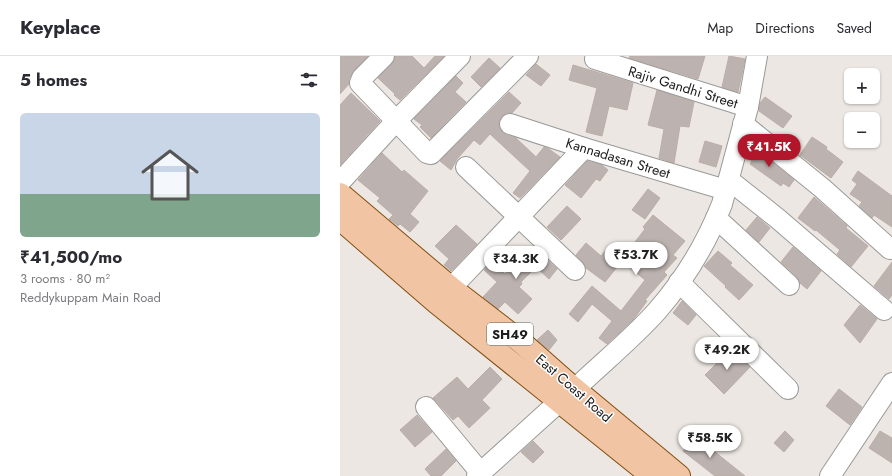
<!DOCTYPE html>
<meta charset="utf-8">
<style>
:root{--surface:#fff;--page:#f7f7f7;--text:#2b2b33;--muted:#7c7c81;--line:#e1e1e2;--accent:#b2162a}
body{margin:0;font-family:Jost,sans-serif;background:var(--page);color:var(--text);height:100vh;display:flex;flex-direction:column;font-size:15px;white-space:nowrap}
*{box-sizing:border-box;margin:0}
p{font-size:13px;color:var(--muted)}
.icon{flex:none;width:22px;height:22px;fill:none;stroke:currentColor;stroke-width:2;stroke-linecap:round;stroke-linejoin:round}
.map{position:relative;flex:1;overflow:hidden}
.side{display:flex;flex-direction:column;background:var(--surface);width:340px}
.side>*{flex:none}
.tools{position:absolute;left:504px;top:12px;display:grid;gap:8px}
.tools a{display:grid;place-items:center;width:36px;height:36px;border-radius:6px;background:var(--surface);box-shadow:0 1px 3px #0004;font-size:20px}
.price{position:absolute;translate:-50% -34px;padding:0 9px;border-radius:14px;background:#fff;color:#222;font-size:13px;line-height:26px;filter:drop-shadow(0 1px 2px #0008)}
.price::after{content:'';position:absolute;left:50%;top:24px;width:12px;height:9px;margin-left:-6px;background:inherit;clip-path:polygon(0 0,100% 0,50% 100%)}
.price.on{background:var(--accent);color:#fff}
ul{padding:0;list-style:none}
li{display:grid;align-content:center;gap:8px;height:212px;padding:0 20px}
li span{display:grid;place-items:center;height:124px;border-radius:6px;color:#555}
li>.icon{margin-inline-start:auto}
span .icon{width:72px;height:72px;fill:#fffc;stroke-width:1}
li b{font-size:17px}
h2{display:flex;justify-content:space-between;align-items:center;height:48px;padding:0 20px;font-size:17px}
header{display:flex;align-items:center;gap:24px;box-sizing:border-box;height:56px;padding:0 20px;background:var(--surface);border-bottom:1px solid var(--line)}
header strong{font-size:19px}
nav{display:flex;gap:22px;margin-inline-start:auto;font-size:14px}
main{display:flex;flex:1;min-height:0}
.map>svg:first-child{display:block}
.building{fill:#bcb3b0;stroke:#bcada6}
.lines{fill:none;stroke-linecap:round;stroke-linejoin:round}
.minor-casing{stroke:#999;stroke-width:22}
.major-casing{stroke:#834e10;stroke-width:24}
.minor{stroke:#fff;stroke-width:20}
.major{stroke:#f1c5a3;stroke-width:22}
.labels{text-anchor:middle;stroke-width:3;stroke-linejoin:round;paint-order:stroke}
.shield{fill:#fff;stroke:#606060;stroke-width:1}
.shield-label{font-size:13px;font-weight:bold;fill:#1c1c1c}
.street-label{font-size:14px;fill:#1c1c1c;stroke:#fff}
</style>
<header>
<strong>Keyplace</strong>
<nav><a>Map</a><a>Directions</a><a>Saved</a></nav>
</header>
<main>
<section class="side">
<h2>5 homes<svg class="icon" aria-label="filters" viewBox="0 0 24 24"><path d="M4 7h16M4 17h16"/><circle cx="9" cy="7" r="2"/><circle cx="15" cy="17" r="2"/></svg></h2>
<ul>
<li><span style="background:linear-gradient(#c9d6e8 65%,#7fa58c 0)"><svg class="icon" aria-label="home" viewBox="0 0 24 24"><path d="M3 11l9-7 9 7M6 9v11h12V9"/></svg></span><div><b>₹41,500/mo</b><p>3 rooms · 80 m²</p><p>Reddykuppam Main Road</p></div></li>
</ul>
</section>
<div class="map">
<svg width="552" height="420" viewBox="0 0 552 420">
<rect width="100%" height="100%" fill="#ece7e2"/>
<g class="building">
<path d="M0,0H28L14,14L9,23V28L0,38Z"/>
<path d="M55,0H72L84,12L95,0H104L60,44L54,39L55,38L38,22L52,8Z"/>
<path d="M290,0H365L358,23L289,2Z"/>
<path d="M389,0L405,3L398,36L382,31Z"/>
<path d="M149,2L160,12L141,31L131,21Z"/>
<path d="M196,8L210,19L201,30L186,19Z"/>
<path d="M233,9L293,27L287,54L269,50L262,80L246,76L257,32L229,24Z"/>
<path d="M116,20L123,27L115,36L126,46L91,82L80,71L82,69L74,63Z"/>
<path d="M317,34L354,46L349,71L340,70L334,107L319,102L324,73L308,69Z"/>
<path d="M169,36L181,47L172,57H167L162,60L159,64V70L161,75L166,79L176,82L196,101L204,91L209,93L220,101L180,142L173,137L190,115L150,78L140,89L134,84L117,103L111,114L100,105Z"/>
<path d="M11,37L40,65L0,109V49Z"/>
<path d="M425,41L452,60L443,72L419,55L420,47Z"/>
<path d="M472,81L487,91L486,93L503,106L491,122L460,99Z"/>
<path d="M365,85L382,90L376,111L359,106Z"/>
<path d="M412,90L454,124L449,131L443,127L441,130L410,108L412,105L407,101L411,97L409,96Z"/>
<path d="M42,97L62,116L64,114L88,135L70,158L79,166L70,176L60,168L58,170L49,163L53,159L37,145L40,142L18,124Z"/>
<path d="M247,105L262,109L268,114L260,125L256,123L241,142L225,129Z"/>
<path d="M518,115L552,140V171L534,159L532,162L519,150L522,146L510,138L517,128L512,124Z"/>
<path d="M308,133L320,142L305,163L292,154Z"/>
<path d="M474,141L507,170L506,172L528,190L511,211L497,198L500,194L476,174L475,175L458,162Z"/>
<path d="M227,150L241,163L221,184L207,171Z"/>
<path d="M313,159L345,185L333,199L337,202L324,216L327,219L305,244L307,245L293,264L267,288L259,282L272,265L252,248L238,266L229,258L252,230L281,255L305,224L281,204L305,173L303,171Z"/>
<path d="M417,161L430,172L419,186L406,174Z"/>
<path d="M116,169L137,188L111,215L104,209L109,203L95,190Z"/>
<path d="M246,187L261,200L266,194L281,206L265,226L246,212L243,206L236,199Z"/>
<path d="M192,190L217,213L209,223L196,211L181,226L182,228L179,231L192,243L178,258L165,246L158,253L143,241L157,226L144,214L152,206L165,218Z"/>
<path d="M453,191L481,215L467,233L460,227L457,221L441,206Z"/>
<path d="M378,195L392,207L390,209L413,229L399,244L385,231L386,230L364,210Z"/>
<path d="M552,206V239L549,243L534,230Z"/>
<path d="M342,245L356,259L348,269L333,257Z"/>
<path d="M520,249L537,263L520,287L504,269Z"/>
<path d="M208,274L217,284L209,294L197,284Z"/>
<path d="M391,293L410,311L384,338L365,319Z"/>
<path d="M150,311L162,323L142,344L150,352L129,372L118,360L113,364L93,342L117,321L128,333Z"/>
<path d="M499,333L522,351L510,369L486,350Z"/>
<path d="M77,359L92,376L75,391L60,374Z"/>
<path d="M445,375L454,384L444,396L434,387Z"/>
<path d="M540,375L552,382V407L529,392Z"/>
<path d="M355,380L405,420H375L343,395Z"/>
<path d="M193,385L204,396L193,407L181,396Z"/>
<path d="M106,393L116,405L101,420H91L85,413Z"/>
</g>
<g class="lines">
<g class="minor-casing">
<g id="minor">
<path d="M44,0L22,22L20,27L87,97L91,98L188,0"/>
<path d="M255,3L408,51"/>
<path d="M170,68L244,92L386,134"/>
<path d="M403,68L482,132L550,193"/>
<path d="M126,111L235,214"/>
<path d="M389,124L437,162L544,254"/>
<path d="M0,126L56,65L120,0"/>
<path d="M376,162L449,229"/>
<path d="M339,226L448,333"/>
<path d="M111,232L244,92"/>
<path d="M235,333C262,307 292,283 317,255C344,224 367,186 382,148L408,51L417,0"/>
<path d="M86,351L140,416"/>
<path d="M137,420L220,345"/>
<path d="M490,420L552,327"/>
</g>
</g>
<g class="major-casing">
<g id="major">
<path d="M0,138L111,232L181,286L232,331L339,420"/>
<path d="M0,163L97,247L312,420"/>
</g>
</g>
<use href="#minor" class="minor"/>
<use href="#major" class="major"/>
</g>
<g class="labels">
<rect class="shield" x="147" y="267" width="46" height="22" rx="3"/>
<g class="shield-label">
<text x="170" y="283">SH49</text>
</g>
<g class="street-label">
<text transform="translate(343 31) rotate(17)" y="5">Rajiv Gandhi Street</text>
<text transform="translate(278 102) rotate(17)" y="5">Kannadasan Street</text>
<text transform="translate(234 332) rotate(41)" y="5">East Coast Road</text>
</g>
</g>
</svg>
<div class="tools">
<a>+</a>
<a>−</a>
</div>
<b class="price on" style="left:429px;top:112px">₹41.5K</b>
<b class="price" style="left:296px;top:220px">₹53.7K</b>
<b class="price" style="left:176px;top:224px">₹34.3K</b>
<b class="price" style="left:387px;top:315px">₹49.2K</b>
<b class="price" style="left:370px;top:403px">₹58.5K</b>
</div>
</main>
